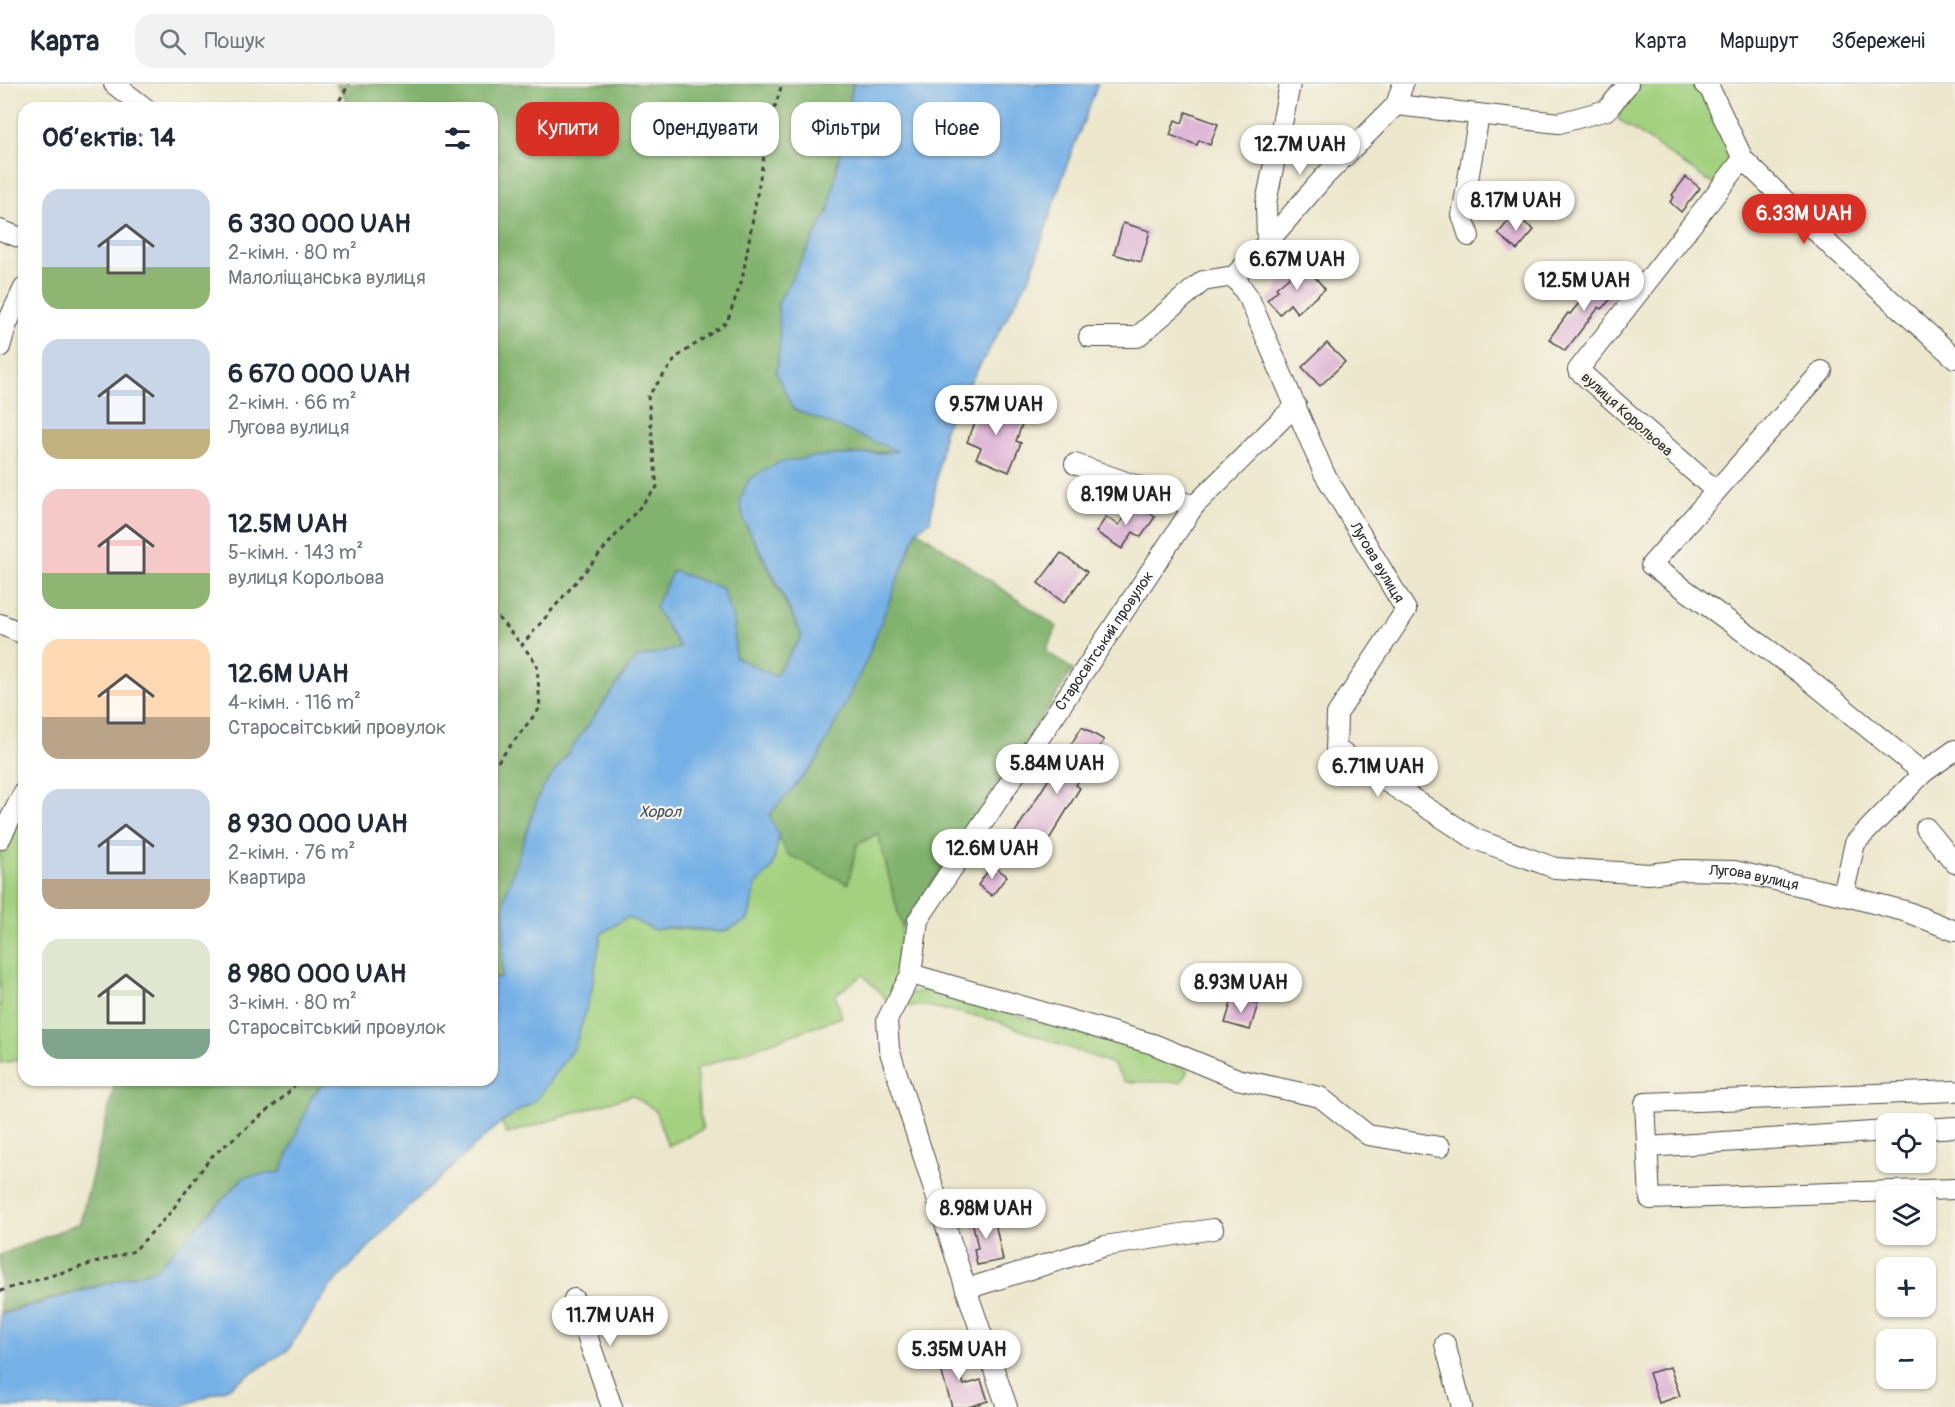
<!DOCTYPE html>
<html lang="uk">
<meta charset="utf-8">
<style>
:root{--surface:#fff;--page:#f2f2f3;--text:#1f2937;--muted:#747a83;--line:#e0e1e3;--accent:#d93025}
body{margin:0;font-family:Pangolin,sans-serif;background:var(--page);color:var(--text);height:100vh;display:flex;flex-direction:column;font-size:22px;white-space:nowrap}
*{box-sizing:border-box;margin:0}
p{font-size:20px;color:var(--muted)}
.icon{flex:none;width:33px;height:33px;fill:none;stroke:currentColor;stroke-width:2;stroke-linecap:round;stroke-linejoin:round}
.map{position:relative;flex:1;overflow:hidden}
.side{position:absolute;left:18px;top:18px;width:480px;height:984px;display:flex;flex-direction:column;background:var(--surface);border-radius:18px;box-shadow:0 2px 4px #0004}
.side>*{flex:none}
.top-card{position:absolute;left:516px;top:18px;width:570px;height:54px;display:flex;gap:12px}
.tools{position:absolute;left:1876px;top:1029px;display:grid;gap:12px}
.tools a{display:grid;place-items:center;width:60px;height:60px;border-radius:12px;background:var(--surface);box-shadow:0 2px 4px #0004;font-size:30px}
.price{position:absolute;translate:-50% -51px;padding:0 14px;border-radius:21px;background:#fff;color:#222;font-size:20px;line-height:39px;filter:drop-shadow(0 2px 3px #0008)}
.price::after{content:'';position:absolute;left:50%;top:36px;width:18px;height:14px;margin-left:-9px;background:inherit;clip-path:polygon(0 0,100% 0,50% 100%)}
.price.on{background:var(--accent);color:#fff}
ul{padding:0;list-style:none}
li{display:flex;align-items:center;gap:18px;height:150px;padding:0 24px}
li span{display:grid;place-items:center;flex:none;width:168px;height:120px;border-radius:18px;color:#555}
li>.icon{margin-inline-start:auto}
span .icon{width:72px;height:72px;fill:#fffc;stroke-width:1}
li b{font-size:26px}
h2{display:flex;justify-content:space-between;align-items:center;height:72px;padding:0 24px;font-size:26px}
.chip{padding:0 21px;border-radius:18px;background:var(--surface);box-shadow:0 2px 4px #0004;font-size:21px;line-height:54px}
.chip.on{background:var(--accent);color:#fff}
header{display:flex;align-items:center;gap:36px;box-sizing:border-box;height:84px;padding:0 30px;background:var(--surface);border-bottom:2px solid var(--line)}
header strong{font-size:28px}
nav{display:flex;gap:33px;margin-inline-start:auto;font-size:21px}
.search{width:420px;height:54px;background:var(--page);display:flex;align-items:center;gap:15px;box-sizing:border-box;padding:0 21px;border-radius:18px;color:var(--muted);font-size:22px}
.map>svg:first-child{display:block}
.green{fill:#a3d17f;stroke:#677e55;stroke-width:1.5}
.forest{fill:#82b36e;stroke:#566f4c;stroke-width:1.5}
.water{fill:#75b0e6;stroke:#506e88;stroke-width:1.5}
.building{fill:#dcaed5}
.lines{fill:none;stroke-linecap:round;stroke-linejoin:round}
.minor-casing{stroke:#484743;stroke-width:22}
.path{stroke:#484743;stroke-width:3;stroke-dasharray:4.5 4.5;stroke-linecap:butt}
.minor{stroke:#fff;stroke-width:20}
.labels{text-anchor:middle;stroke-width:4.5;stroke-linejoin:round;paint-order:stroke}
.street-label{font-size:15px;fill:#2b2b2b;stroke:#f7f3e8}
.water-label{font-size:16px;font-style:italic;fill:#415363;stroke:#f7f3e8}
</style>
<header>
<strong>Карта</strong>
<div class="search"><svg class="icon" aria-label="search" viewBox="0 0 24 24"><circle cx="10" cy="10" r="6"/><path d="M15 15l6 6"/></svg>Пошук</div>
<nav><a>Карта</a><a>Маршрут</a><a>Збережені</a></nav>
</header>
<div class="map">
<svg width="1955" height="1323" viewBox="0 0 1955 1323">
<rect width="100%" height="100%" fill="#f7f3e8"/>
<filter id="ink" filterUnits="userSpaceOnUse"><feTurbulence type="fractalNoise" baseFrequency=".0167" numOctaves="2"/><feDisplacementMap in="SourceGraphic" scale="12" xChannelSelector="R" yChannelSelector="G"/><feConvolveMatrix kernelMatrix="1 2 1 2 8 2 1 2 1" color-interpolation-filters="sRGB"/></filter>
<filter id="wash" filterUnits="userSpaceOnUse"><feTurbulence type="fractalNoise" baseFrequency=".008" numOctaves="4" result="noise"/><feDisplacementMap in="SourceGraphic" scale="24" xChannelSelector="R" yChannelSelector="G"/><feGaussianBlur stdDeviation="1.35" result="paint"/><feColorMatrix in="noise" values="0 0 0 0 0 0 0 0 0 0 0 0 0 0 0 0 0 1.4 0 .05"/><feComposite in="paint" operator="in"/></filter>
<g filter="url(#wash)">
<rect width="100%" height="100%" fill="#ece7cc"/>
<g class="green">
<path d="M1641,0H1704L1743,75L1720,105L1618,35L1623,19Z"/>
<path d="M24,708V975L0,979V737Z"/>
<path d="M878,749L902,844L898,866V886L891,909L898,913L927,905L1151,970L1188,986L1181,998H1125L1113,980L994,936L927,922H893L863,891L835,911L842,933L696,985L700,1034L703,1045L668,1062L655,1026L632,1011L507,1050L501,1038L536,1016L591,909L601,850L627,832L654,846L667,844L723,848L748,836L756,801L772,784L779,752L788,770L848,799L857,761Z"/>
</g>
<g class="forest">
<path d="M336,0H853L829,126L778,219L780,258L776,289L793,325L898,367L818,372L744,437L802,552L775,592L735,573L734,539L722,504L673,487L655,523L680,564L505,812L502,894L492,895V24H348L347,16Z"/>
<path d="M917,446L1057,543L1046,567L1073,586L902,844L878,749L857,761L848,800L787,770L768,731L816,678L866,577Z"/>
<path d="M116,996H327L312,1012L281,1088L244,1093L156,1185L0,1229V1171L80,1139Z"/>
</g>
<path class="water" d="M853,0H1098L1066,83L1030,193L945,343L930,437L917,446L866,577L816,678L769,731L779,752L772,784L756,801L748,836L724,848L673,843L654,846L627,833L601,850L591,909L575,962L536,1016L501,1038L401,1130L329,1204L288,1266L228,1304L179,1323H0V1231L156,1185L244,1093L281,1088L312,1012L327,996H492V895L502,894L505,812L540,708L636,574L680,564L655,523L673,487L722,504L734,539L735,573L775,592L802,552L772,489L744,437L740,416L749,395L778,379L818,372L881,369L897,367L793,325L776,289L780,258L778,219L829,126Z"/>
<g id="blocks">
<g class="building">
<path d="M1186,28L1218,40L1210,61L1199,56L1197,61L1170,51L1175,36L1182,39Z"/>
<path d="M1686,93L1700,104L1681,128L1670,118L1674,113L1672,111Z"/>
<path d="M1514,130L1534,146L1517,166L1498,150Z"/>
<path d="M1123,139L1150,147L1141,178L1114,170Z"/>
<path d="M1304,180L1325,205L1297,229L1290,220L1280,230L1267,216L1278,206L1276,204Z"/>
<path d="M1603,190L1620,204L1602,225L1599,223L1565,267L1549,255L1568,229L1570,230Z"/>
<path d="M1327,259L1345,278L1320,302L1302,283Z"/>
<path d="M985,316L1008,325L1006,331L1023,338L1016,357L1021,359L1009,388L976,374L981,364L967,358Z"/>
<path d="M1134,419L1155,433L1141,453L1133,448L1122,465L1096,448L1106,433L1119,441Z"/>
<path d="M1061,469L1087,488L1064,519L1038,499Z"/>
<path d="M1082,643L1104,656L1076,701L1080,704L1038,774L1010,756Z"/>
<path d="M992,781L1007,792L992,812L978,801Z"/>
<path d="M1233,913L1258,920L1250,946L1225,939Z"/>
<path d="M985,1128L987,1136L994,1134L1003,1176L977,1181L974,1165L978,1164L971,1132Z"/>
<path d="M952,1261L964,1301L981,1296L988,1317L968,1323H952L935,1266Z"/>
<path d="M1670,1283L1680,1312L1659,1319L1649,1289Z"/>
</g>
</g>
</g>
<g filter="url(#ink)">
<use href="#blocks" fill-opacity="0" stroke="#484743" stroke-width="1.5"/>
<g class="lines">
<g class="minor-casing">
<g id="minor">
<path d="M114,0L145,24"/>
<path d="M1704,0L1710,5L1743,75L1836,167L1955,274"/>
<path d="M1396,21L1559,39L1607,26L1628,0"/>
<path d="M0,146L24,155"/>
<path d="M1469,152L1462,131L1479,31"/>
<path d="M1267,159L1266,119L1290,0"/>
<path id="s1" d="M1234,192L1249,214L1324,389L1406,526L1337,630L1336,665L1475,755L1555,784L1649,790L1683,786L1734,787L1843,811L1908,828L1955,847"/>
<path d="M1234,192L1267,159L1324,93L1396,21L1403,0"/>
<path d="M1089,253H1137L1203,197L1234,192"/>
<path d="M0,263L6,242L24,204"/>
<path d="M1822,287L1651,481L1802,590L1923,689"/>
<path d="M1075,380L1194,422"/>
<path d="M1716,407L1578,286L1743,75"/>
<path d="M0,540L24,550"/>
<path d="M1926,744L1955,779"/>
<path d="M0,755L24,708"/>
<path d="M1843,811L1855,759L1923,689L1955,666"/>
<path d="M911,890L1153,960L1237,995L1320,1013L1368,1051L1440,1063"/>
<path d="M1955,1007L1645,1019L1650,1115L1955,1105"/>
<path d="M1926,1045L1955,1043"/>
<path d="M1648,1063L1887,1047"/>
<path d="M966,1205L1105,1162L1213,1145"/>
<path d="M574,1215L612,1323"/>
<path d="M1445,1260L1462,1323"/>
<path id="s2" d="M1007,1323L966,1205L889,965L887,936L911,890L918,836L1194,422L1296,321"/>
</g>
</g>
<g class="path">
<path d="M335,24L349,0"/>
<path d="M492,527L522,561"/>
<path d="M492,685L540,624L537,580L522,561L657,403L648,312L677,273L727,238L742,196L769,43L782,0"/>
<path d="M0,1207L134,1167L170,1129L211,1073L286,1011L299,996"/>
</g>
<use href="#minor" class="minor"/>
</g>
</g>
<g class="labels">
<g class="street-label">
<text transform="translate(1627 330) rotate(42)" y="5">вулиця Корольова</text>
<text dy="5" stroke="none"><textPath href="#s1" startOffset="321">Лугова вулиця</textPath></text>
<text dy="5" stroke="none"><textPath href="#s2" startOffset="848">Старосвітський провулок</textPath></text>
<text dy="5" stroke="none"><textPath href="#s1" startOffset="987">Лугова вулиця</textPath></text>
</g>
<g class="water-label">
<text x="660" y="733">Хорол</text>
</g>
</g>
</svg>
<div class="tools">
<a><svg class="icon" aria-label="locate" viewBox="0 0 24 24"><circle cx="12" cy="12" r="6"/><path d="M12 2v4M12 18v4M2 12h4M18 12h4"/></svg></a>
<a><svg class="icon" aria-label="layers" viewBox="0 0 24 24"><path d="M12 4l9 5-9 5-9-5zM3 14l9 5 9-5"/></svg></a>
<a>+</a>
<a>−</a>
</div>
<b class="price" style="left:1300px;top:92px">12.7M UAH</b>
<b class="price" style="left:1516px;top:148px">8.17M UAH</b>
<b class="price on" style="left:1804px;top:161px">6.33M UAH</b>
<b class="price" style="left:1297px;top:207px">6.67M UAH</b>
<b class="price" style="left:1584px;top:228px">12.5M UAH</b>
<b class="price" style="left:996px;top:352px">9.57M UAH</b>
<b class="price" style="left:1126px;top:442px">8.19M UAH</b>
<b class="price" style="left:1057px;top:711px">5.84M UAH</b>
<b class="price" style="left:1378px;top:714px">6.71M UAH</b>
<b class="price" style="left:992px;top:796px">12.6M UAH</b>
<b class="price" style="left:1241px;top:930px">8.93M UAH</b>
<b class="price" style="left:986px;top:1156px">8.98M UAH</b>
<b class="price" style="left:610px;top:1263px">11.7M UAH</b>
<b class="price" style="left:959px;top:1297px">5.35M UAH</b>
<div class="top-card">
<a class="chip on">Купити</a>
<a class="chip">Орендувати</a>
<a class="chip">Фільтри</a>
<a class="chip">Нове</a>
</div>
<section class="side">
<h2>Об’єктів: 14<svg class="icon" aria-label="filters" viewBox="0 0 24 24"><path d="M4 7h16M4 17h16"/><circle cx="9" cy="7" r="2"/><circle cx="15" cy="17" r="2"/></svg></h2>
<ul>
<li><span style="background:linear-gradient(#c9d6e8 65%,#8fb573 0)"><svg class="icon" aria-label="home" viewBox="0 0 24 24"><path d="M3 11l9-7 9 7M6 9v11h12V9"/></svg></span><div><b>6 330 000 UAH</b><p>2-кімн. · 80 m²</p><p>Малоліщанська вулиця</p></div></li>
<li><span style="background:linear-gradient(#c9d6e8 75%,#c2b280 0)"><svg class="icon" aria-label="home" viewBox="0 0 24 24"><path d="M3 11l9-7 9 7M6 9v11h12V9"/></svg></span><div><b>6 670 000 UAH</b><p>2-кімн. · 66 m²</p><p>Лугова вулиця</p></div></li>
<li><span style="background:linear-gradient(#f6c9c9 70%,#8fb573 0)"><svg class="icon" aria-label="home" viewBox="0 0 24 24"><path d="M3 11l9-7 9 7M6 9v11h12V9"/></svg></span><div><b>12.5M UAH</b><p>5-кімн. · 143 m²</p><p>вулиця Корольова</p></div></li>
<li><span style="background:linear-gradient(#ffd9b3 65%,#b9a48a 0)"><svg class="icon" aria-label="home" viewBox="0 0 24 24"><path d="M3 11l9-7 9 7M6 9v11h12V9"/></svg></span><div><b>12.6M UAH</b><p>4-кімн. · 116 m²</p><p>Старосвітський провулок</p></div></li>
<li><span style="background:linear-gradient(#c9d6e8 75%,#b9a48a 0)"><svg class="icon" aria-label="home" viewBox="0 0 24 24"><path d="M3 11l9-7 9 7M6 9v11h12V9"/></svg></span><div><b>8 930 000 UAH</b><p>2-кімн. · 76 m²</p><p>Квартира</p></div></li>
<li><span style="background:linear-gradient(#dfe7d0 75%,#7fa58c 0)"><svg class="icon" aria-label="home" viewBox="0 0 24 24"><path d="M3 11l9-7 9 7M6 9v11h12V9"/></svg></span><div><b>8 980 000 UAH</b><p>3-кімн. · 80 m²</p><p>Старосвітський провулок</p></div></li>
</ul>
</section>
</div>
